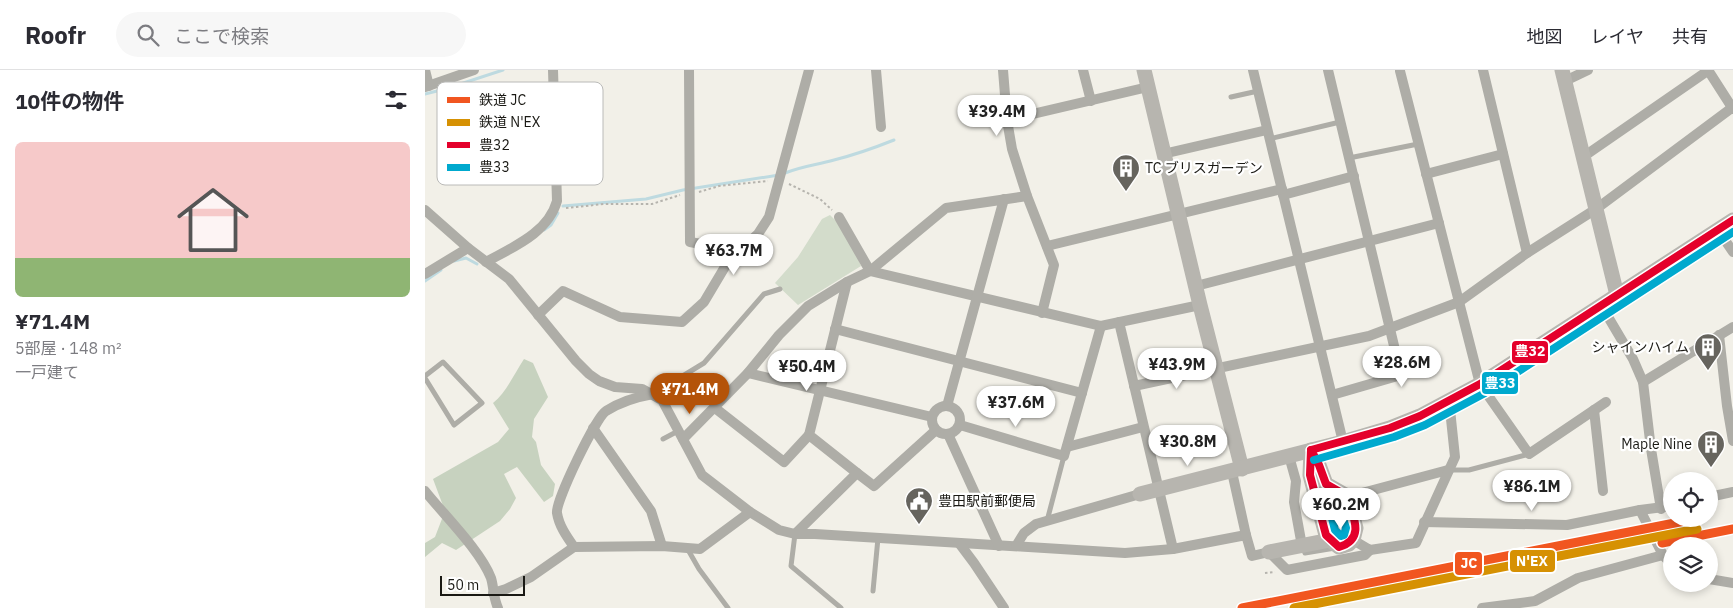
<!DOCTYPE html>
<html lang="ja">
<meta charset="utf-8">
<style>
:root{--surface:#fff;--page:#f7f7f7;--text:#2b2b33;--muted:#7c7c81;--line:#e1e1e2;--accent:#b45309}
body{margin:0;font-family:"IBM Plex Sans","Noto Sans JP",sans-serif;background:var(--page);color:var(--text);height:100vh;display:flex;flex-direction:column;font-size:19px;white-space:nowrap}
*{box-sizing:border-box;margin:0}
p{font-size:16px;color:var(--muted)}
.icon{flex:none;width:28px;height:28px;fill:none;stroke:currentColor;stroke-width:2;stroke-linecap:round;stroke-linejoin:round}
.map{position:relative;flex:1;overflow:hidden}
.panel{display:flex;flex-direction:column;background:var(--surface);width:425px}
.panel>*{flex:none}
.controls{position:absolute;left:1238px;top:402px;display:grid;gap:10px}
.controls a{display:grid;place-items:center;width:55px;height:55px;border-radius:50%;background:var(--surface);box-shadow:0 2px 8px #0003;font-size:25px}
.scale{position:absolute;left:15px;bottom:12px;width:85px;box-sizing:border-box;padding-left:5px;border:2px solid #1a1914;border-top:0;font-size:14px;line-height:18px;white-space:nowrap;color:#1a1914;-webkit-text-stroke:4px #fff;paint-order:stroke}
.price{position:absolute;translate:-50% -42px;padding:0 11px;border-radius:18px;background:#fff;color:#222;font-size:16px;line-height:32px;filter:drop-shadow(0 1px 2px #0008)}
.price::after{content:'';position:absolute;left:50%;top:30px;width:15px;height:11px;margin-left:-8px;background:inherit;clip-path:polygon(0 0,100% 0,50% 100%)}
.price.selected{background:var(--accent);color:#fff}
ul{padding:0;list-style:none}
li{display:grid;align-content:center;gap:10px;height:265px;padding:0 15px}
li+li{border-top:1px solid var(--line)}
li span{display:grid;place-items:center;height:155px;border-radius:8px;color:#555}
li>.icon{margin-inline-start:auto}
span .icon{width:90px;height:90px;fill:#fffc;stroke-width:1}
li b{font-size:21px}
h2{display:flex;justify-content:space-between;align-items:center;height:60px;padding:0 15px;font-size:21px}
header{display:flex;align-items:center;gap:30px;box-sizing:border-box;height:70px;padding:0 25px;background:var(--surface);border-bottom:1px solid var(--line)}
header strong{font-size:24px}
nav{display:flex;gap:28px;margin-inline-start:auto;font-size:18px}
.search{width:350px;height:45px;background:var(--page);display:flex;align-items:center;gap:12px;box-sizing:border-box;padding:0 18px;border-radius:28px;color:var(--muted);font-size:19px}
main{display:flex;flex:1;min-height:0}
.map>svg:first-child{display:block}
.green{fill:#d3dccb}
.forest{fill:#c7d2bf}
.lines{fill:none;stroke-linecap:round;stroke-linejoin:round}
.stream{stroke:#bedae0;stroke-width:3}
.path{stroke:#b6b4ae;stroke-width:2;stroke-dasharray:2.5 2.5;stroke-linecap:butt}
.lane{stroke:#aeada7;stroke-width:5}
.street{stroke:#aeada7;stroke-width:10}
.secondary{stroke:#b7b5af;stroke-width:15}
.bus-1-casing{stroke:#fff;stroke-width:11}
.bus-2-casing{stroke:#fff;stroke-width:11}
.bus-1{stroke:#e4002b;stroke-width:8}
.bus-2{stroke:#00a9ce;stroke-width:8}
.rail-1-casing{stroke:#fff;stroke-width:12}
.rail-2-casing{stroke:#fff;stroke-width:12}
.rail-1{stroke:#f15620;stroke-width:9}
.rail-2{stroke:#d69103;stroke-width:9}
.labels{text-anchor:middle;stroke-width:4.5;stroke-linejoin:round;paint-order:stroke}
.poi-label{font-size:14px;fill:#1a1914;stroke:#fff;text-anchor:start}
.key{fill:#fff;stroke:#babab8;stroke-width:1}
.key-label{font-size:14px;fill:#1a1914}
.line-badge{stroke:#fff;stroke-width:2}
.badge-label{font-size:14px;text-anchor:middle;font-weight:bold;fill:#fff}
</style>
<header>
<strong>Roofr</strong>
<div class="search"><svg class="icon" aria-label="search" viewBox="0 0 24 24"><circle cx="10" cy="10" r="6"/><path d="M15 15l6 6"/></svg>ここで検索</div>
<nav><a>地図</a><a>レイヤ</a><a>共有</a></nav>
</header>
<main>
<section class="panel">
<h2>10件の物件<svg class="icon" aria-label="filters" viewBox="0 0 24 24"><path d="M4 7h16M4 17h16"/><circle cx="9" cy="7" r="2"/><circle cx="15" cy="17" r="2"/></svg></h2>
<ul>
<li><span style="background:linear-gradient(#f6c9c9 75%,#8fb573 0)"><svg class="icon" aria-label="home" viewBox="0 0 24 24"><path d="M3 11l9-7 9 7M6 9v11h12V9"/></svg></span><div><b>¥71.4M</b><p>5部屋 · 148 m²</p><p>一戸建て</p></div></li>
</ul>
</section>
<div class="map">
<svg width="1308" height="538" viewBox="0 0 1308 538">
<rect width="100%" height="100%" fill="#f2f0e8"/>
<path class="green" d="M405,145L423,163L436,196L373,235L350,213L373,187L397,149Z"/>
<path class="forest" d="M99,289L108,293L123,327L109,349L107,367L111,372L116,395L130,414L128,426L119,432L92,397L79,404L91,428L85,439L75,451L31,480L17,473L0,487V473L10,467L20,441L8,409L73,372L84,359L68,333C81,323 89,304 99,289Z"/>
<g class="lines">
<g class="stream">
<path d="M0,24L20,19L78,0"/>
<path d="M360,103C377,96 391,95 409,90C429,85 449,78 469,70"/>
<path d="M138,136L221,129L258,120L354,105"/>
<path d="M119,160L126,155L133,143"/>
<path d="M29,191L41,188L52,194"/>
<path d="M0,211L16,200"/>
</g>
<g class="path">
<path d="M364,114L395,129L407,140"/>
<path d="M274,122L294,116L343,111"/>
<path d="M141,138L179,134H227L255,125"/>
<path d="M840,503L850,502"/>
<path d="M846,535H848"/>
</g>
<g class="lane">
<path d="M806,27L833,21"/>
<path d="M844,69L915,52"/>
<path d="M924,88L993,74"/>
<path d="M0,306L18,292L57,333L29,355L0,308"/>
<path d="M228,324L279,293L339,224L355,219"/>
<path d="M238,369L255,360"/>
<path d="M1024,400H1044L1104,384"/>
<path d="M909,431L920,473"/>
<path d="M903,432L912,470"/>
<path d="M622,451L639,386"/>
<path d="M370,464L366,496L416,538"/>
<path d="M262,478L274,499L303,538"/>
<path d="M878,478L880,483L910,478"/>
<path d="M448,521L453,468"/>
</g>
<g class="street">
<path d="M0,0L4,16"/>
<path d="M264,0L265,172L314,181"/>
<path d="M451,0L456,57"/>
<path d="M578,0L582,50L587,79L602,126L629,195L617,243"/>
<path d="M658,0L666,31"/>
<path d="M828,0L918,372"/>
<path d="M903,0L976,305L907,325"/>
<path d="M1058,0L1102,183"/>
<path d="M1283,0L1308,39"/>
<path d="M975,1L1055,314L1104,384L1181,332"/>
<path d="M1140,11L1163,0"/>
<path d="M0,17L49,0"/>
<path d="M582,50L723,17"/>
<path d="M738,84L842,60"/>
<path d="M1158,87L1284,0"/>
<path d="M1001,104L1078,84"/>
<path d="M858,125L929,106"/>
<path d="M0,140L43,178L84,209L151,291L164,304L174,311L190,317L217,319L237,330L277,405L325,442L354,460L370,464H390L700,483L748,479L821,465L827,486L844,482L862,500L940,485L945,480"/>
<path d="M414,147L445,201L676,256L775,235"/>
<path d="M1293,160L1308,182"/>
<path d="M622,176L857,119"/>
<path d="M61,192C88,177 123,163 132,131L128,0"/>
<path d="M0,204L43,178"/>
<path d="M422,212L384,365L432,403"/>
<path d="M771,216L1014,153"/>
<path d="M1176,235L1208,289L1218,312L1226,379L1236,439"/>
<path d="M113,245L138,221L195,247L257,252L279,232L304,190L333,164L344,147L384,0"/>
<path d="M694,252L748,479"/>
<path d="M410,259L657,323"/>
<path d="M1294,265L1302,336L1308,371"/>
<path d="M323,303L507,347"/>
<path d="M1218,312L1308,257"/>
<path d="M709,316L944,266L1034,232L1102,183L1171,139L1308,37"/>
<circle cx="521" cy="350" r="14"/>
<path d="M522,336L579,129"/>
<path d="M290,338L359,392L384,365"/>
<path d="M1169,340L1178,421"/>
<path d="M535,355L639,386L676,256"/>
<path d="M168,358L226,441L237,476"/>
<path d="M523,364L574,476"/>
<path d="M258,369L323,303L354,265L383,236L422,212L445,201L521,138L602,126"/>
<path d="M642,377L718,357"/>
<path d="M864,386L871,411L869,432L877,476"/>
<path d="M807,402L821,465"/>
<path d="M0,421C19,445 55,480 66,508C69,518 68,527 73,538"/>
<path d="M1284,427L1308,422"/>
<path d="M892,435L1023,400"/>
<path d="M1215,440L1238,485L1246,494"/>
<path d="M999,452L1142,455L1215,440L1246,436"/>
<path d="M370,464L432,403L449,416L511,360"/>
<path d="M928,470L945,480L991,473L1030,387L1024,330"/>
<path d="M534,473L549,493L579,538"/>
<path d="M591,476L599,463L611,454L715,424"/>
<path d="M149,477C142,467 134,456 132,443C130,432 171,347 181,341C195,332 211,327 228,324"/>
<path d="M1284,509L1308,513"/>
<path d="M68,523L81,519L106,507L149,477L237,476L275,479L325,442"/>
<path d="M1057,538L1110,531L1153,508L1238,485"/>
</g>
<g class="secondary">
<path d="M719,0L775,235L817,399"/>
<path d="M1137,0L1192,225"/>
<path d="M886,380L894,395L901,414L922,426L931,458L928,470L924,474L914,477L905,470L901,465L885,405Z"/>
<path d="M715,424L918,372L965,358L995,346L1055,314L1308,150"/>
<path d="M844,482L905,470"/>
</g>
<g class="bus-1-casing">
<g id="bus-1">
<path d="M886,380L965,358L995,346L1055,314L1308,150"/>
<path d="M886,380L894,395L901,414L922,426C928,446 941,469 914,477L901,465L885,405Z"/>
</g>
</g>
<g class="bus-2-casing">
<g id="bus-2">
<path d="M889,390L969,367L1000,355L1060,323L1308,162"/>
<path d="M901,425L913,433L921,458L919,465L916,466L910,460Z"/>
</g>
</g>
<use href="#bus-1" class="bus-1"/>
<use href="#bus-2" class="bus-2"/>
<g class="rail-1-casing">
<g id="rail-1">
<path d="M1237,473L1308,459"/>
<path d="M817,538L1270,449"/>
</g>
</g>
<g class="rail-2-casing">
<path id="rail-2" d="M869,538L1272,459"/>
</g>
<use href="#rail-1" class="rail-1"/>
<use href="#rail-2" class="rail-2"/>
</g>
<defs>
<g id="building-pin" transform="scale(1.4375)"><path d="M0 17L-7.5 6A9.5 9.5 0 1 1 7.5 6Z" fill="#66645e" stroke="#fff"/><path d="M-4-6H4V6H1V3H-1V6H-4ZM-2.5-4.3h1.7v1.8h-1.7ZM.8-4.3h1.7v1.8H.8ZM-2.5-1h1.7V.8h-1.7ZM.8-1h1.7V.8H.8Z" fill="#fff"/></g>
<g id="civic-pin" transform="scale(1.4375)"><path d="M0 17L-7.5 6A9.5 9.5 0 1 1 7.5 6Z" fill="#66645e" stroke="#fff"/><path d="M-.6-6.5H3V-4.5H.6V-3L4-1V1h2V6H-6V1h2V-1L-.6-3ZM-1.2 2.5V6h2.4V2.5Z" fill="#fff"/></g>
</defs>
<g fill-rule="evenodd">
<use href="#building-pin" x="701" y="98"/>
<use href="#building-pin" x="1283" y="277"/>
<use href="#building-pin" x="1286" y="374"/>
<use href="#civic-pin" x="494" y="431"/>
</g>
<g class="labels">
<g class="poi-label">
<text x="720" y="103">TC ブリスガーデン</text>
<text x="1264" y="282" text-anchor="end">シャインハイム</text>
<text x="1267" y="379" text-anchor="end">Maple Nine</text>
<text x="513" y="436">豊田駅前郵便局</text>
</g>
</g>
<rect x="12" y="12" width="166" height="103" rx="8" class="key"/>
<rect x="22" y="27" width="23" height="6" fill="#f15620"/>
<rect x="22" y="49" width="23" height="7" fill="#d69103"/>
<rect x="22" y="72" width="23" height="6" fill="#e4002b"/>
<rect x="22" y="94" width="23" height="7" fill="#00a9ce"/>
<g class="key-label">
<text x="54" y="35">鉄道 JC</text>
<text x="54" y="57">鉄道 N'EX</text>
<text x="54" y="80">豊32</text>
<text x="54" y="102">豊33</text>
</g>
<g class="line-badge">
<rect x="1086" y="270" width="38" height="24" rx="5" fill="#e4002b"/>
<rect x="1056" y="301" width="38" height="24" rx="5" fill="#00a9ce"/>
<rect x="1084" y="479" width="47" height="24" rx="5" fill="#d69103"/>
<rect x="1029" y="481" width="29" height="25" rx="5" fill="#f15620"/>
</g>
<g class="badge-label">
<text x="1105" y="286">豊32</text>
<text x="1075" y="318">豊33</text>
<text x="1107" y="496">N'EX</text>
<text x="1044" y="498">JC</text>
</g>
</svg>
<div class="controls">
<a><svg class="icon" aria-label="locate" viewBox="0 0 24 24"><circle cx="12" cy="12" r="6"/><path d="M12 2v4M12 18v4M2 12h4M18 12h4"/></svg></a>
<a><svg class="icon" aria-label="layers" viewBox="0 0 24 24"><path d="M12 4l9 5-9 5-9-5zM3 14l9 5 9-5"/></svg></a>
</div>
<div class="scale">50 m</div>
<b class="price" style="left:572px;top:67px">¥39.4M</b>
<b class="price" style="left:309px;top:206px">¥63.7M</b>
<b class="price" style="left:977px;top:318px">¥28.6M</b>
<b class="price" style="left:752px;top:320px">¥43.9M</b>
<b class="price" style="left:382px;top:322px">¥50.4M</b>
<b class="price selected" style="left:265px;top:345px">¥71.4M</b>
<b class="price" style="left:591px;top:358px">¥37.6M</b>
<b class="price" style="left:763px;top:397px">¥30.8M</b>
<b class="price" style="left:1107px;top:442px">¥86.1M</b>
<b class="price" style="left:916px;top:460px">¥60.2M</b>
</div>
</main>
